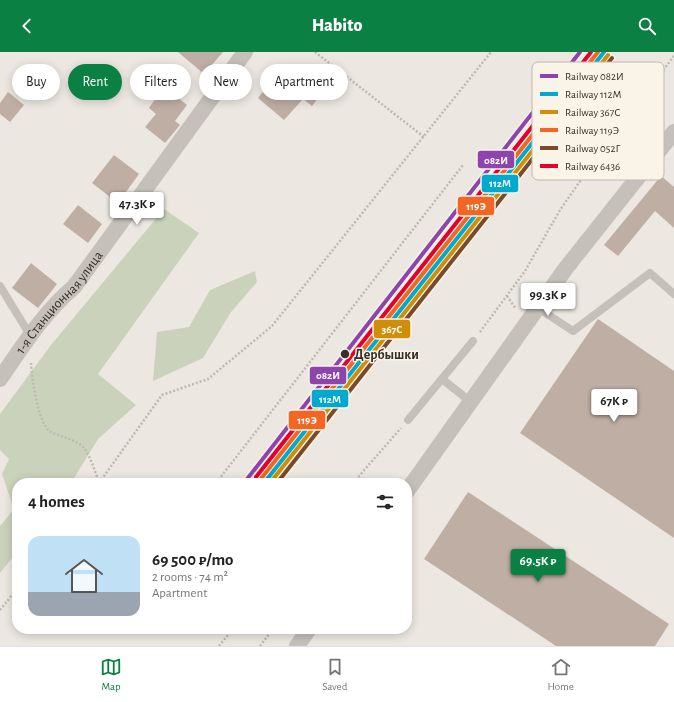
<!DOCTYPE html>
<meta charset="utf-8">
<style>
:root{--surface:#fff;--page:#f2f2f2;--text:#222;--muted:#767676;--line:#e0e0e0;--accent:#0b8043}
body{margin:0;font-family:"Alegreya Sans",sans-serif;background:var(--page);color:var(--text);height:100vh;display:flex;flex-direction:column;font-size:15px;white-space:nowrap}
*{box-sizing:border-box;margin:0}
p{font-size:13px;color:var(--muted)}
.icon{flex:none;width:22px;height:22px;fill:none;stroke:currentColor;stroke-width:2;stroke-linecap:round;stroke-linejoin:round}
.map{position:relative;flex:1;overflow:hidden}
.panel{position:absolute;left:12px;top:426px;width:400px;height:156px;display:flex;flex-direction:column;background:var(--surface);border-radius:16px;box-shadow:0 2px 10px #0003}
.panel>*{flex:none}
.guide{position:absolute;left:12px;top:12px;width:400px;height:36px;display:flex;gap:8px}
.price{position:absolute;translate:-50% -34px;padding:0 9px;border-radius:4px;background:#fff;color:#222;font-size:13px;line-height:26px;filter:drop-shadow(0 1px 2px #0008)}
.price::after{content:'';position:absolute;left:50%;top:24px;width:12px;height:9px;margin-left:-6px;background:inherit;clip-path:polygon(0 0,100% 0,50% 100%)}
.price.current{background:var(--accent);color:#fff}
ul{padding:0;list-style:none}
li{display:flex;align-items:center;gap:12px;height:100px;padding:0 16px}
li+li{border-top:1px solid var(--line)}
li span{display:grid;place-items:center;flex:none;width:112px;height:80px;border-radius:12px;color:#555}
li>.icon{margin-inline-start:auto}
span .icon{width:48px;height:48px;fill:#fffc;stroke-width:1}
li b{font-size:17px}
h2{display:flex;justify-content:space-between;align-items:center;height:48px;padding:0 16px;font-size:17px}
.chip{padding:0 14px;border-radius:18px;background:var(--surface);box-shadow:0 2px 10px #0003;font-size:14px;line-height:36px}
.chip.current{background:var(--accent);color:#fff}
header{display:flex;justify-content:space-between;align-items:center;height:52px;padding:0 16px;background:var(--accent);color:#fff;font-size:18px;font-weight:800}
.tab-bar{display:flex;justify-content:space-around;align-items:center;height:56px;border-top:1px solid var(--line);background:var(--surface);font-size:11px;color:var(--muted)}
.tab-bar a{display:grid;justify-items:center;gap:2px}
.tab-bar .current{color:var(--accent)}
.map>svg:first-child{display:block}
.green{fill:#cbd2bb}
.building{fill:#bfaea3}
.lines{fill:none;stroke-linecap:round;stroke-linejoin:round}
.path{stroke:#beb9b2;stroke-width:2.5;stroke-dasharray:2 2;stroke-linecap:butt}
.service{stroke:#c5c0ba;stroke-width:8}
.minor{stroke:#c5c0ba;stroke-width:16}
.rail-1-casing{stroke:#f9f3e8;stroke-width:7}
.rail-2-casing{stroke:#f9f3e8;stroke-width:7}
.rail-3-casing{stroke:#f9f3e8;stroke-width:7}
.rail-4-casing{stroke:#f9f3e8;stroke-width:7}
.rail-5-casing{stroke:#f9f3e8;stroke-width:7}
.rail-6-casing{stroke:#f9f3e8;stroke-width:7}
.rail-1{stroke:#8e44ad;stroke-width:4}
.rail-2{stroke:#00a9ce;stroke-width:4}
.rail-3{stroke:#d08e08;stroke-width:4}
.rail-4{stroke:#f26522;stroke-width:4}
.rail-5{stroke:#7a4b2a;stroke-width:4}
.rail-6{stroke:#e4002b;stroke-width:4}
.stop-dot{fill:#362e28;stroke:#f9f3e8;stroke-width:1.5}
.labels{text-anchor:middle;stroke-width:3;stroke-linejoin:round;paint-order:stroke}
.street-label{font-size:14px;fill:#362e28;stroke:#f9f3e8}
.stop-label{font-size:14px;font-weight:bold;fill:#362e28;stroke:#f9f3e8;text-anchor:start}
.key{fill:#f9f3e8;stroke:#beb8ae;stroke-width:1}
.key-label{font-size:11px;fill:#362e28}
.line-badge{stroke:#f9f3e8;stroke-width:1.5}
.badge-label{font-size:11px;text-anchor:middle;font-weight:bold;fill:#fff}
</style>
<header><svg class="icon" aria-label="back" viewBox="0 0 24 24"><path d="M15 5l-7 7 7 7"/></svg>Habito<svg class="icon" aria-label="search" viewBox="0 0 24 24"><circle cx="10" cy="10" r="6"/><path d="M15 15l6 6"/></svg></header>
<div class="map">
<svg width="674" height="594" viewBox="0 0 674 594">
<rect width="100%" height="100%" fill="#ece8e1"/>
<g class="green">
<path d="M164,157L199,181L98,322L136,353L98,387L71,431H17V500L0,521V474L14,457L2,422L9,407L0,398V362L51,293Z"/>
<path d="M255,219L257,230L231,260L203,306L153,329L157,280L189,275L210,238Z"/>
</g>
<g class="building">
<path d="M178,0H223L204,22Z"/>
<path d="M299,23L321,42L312,54L303,47L284,68L258,46L270,31L283,42Z"/>
<path d="M164,35L187,53L175,69L180,73L165,91L145,75L156,62L149,56Z"/>
<path d="M8,40L24,53L10,70L0,62V51Z"/>
<path d="M114,103L139,122L118,151L92,131Z"/>
<path d="M661,124L674,135V176L655,159L618,204L604,193Z"/>
<path d="M78,153L102,172L88,191L63,172Z"/>
<path d="M31,211L57,232L38,256L12,236Z"/>
<path d="M598,267L674,319V486L520,381Z"/>
<path d="M468,440L669,572L655,594H556L424,507Z"/>
</g>
<g class="lines">
<g class="path">
<path d="M315,0L424,85"/>
<path d="M507,244L516,257"/>
<path d="M480,280L525,219L560,158L608,89L674,4"/>
<path d="M31,311C32,327 38,373 51,380C61,385 76,387 84,396C91,405 95,420 99,430"/>
<path d="M99,431L162,343L208,327L272,274L491,0"/>
<path d="M216,431L463,113"/>
<path d="M257,431L489,134"/>
<path d="M353,431L401,376"/>
<path d="M0,558L17,537"/>
<path d="M219,594L233,577"/>
<path d="M260,594L273,577"/>
</g>
<g class="service">
<path d="M0,234L30,283"/>
<path d="M538,256L573,279L650,221L674,242"/>
<path d="M442,327L471,350"/>
<path d="M408,368L473,289"/>
</g>
<g class="minor">
<path id="s1" d="M0,327C22,295 44,260 74,235L245,0"/>
<path d="M407,439L566,216L674,80"/>
<path d="M297,594L309,577"/>
</g>
<g class="rail-1-casing">
<path id="rail-1" d="M244,431L580,0"/>
</g>
<g class="rail-2-casing">
<path id="rail-2" d="M264,431L604,0"/>
</g>
<g class="rail-3-casing">
<path id="rail-3" d="M270,431L608,3"/>
</g>
<g class="rail-4-casing">
<path id="rail-4" d="M260,428L598,0"/>
</g>
<g class="rail-5-casing">
<path id="rail-5" d="M277,431L612,6"/>
</g>
<g class="rail-6-casing">
<path id="rail-6" d="M256,425L591,0"/>
</g>
<use href="#rail-1" class="rail-1"/>
<use href="#rail-2" class="rail-2"/>
<use href="#rail-3" class="rail-3"/>
<use href="#rail-4" class="rail-4"/>
<use href="#rail-5" class="rail-5"/>
<use href="#rail-6" class="rail-6"/>
</g>
<circle class="stop-dot" cx="345" cy="302" r="5"/>
<g class="labels">
<g class="street-label">
<text dy="5" stroke="none"><textPath href="#s1" startOffset="97">1-я Станционная улица</textPath></text>
</g>
<g class="stop-label">
<text x="354" y="307">Дербышки</text>
</g>
</g>
<rect x="532" y="10" width="132" height="118" rx="6" class="key"/>
<rect x="540" y="22" width="18" height="4" fill="#8e44ad"/>
<rect x="540" y="40" width="18" height="4" fill="#00a9ce"/>
<rect x="540" y="58" width="18" height="4" fill="#d08e08"/>
<rect x="540" y="76" width="18" height="4" fill="#f26522"/>
<rect x="540" y="94" width="18" height="4" fill="#7a4b2a"/>
<rect x="540" y="112" width="18" height="4" fill="#e4002b"/>
<g class="key-label">
<text x="565" y="28">Railway 082И</text>
<text x="565" y="46">Railway 112М</text>
<text x="565" y="64">Railway 367С</text>
<text x="565" y="82">Railway 119Э</text>
<text x="565" y="100">Railway 052Г</text>
<text x="565" y="118">Railway 6436</text>
</g>
<g class="line-badge">
<rect x="477" y="98" width="38" height="19" rx="4" fill="#8e44ad"/>
<rect x="481" y="122" width="38" height="19" rx="4" fill="#00a9ce"/>
<rect x="457" y="144" width="38" height="20" rx="4" fill="#f26522"/>
<rect x="373" y="267" width="38" height="20" rx="4" fill="#d08e08"/>
<rect x="309" y="314" width="38" height="19" rx="4" fill="#8e44ad"/>
<rect x="311" y="337" width="38" height="19" rx="4" fill="#00a9ce"/>
<rect x="288" y="358" width="38" height="20" rx="4" fill="#f26522"/>
</g>
<g class="badge-label">
<text x="496" y="112">082И</text>
<text x="500" y="135">112М</text>
<text x="476" y="158">119Э</text>
<text x="392" y="281">367С</text>
<text x="328" y="327">082И</text>
<text x="330" y="351">112М</text>
<text x="307" y="372">119Э</text>
</g>
</svg>
<b class="price" style="left:137px;top:174px">47.3K ₽</b>
<b class="price" style="left:548px;top:265px">99.3K ₽</b>
<b class="price" style="left:614px;top:371px">67K ₽</b>
<b class="price current" style="left:538px;top:531px">69.5K ₽</b>
<div class="guide">
<a class="chip">Buy</a>
<a class="chip current">Rent</a>
<a class="chip">Filters</a>
<a class="chip">New</a>
<a class="chip">Apartment</a>
</div>
<section class="panel">
<h2>4 homes<svg class="icon" aria-label="filters" viewBox="0 0 24 24"><path d="M4 7h16M4 17h16"/><circle cx="9" cy="7" r="2"/><circle cx="15" cy="17" r="2"/></svg></h2>
<ul>
<li><span style="background:linear-gradient(#bfe0f5 70%,#9aa5b1 0)"><svg class="icon" aria-label="home" viewBox="0 0 24 24"><path d="M3 11l9-7 9 7M6 9v11h12V9"/></svg></span><div><b>69 500 ₽/mo</b><p>2 rooms · 74 m²</p><p>Apartment</p></div></li>
</ul>
</section>
</div>
<nav class="tab-bar">
<a class="current"><svg class="icon" aria-label="map" viewBox="0 0 24 24"><path d="M3 6l6-2 6 2 6-2v14l-6 2-6-2-6 2zM9 4v14M15 6v14"/></svg>Map</a>
<a><svg class="icon" aria-label="saved" viewBox="0 0 24 24"><path d="M7 4h10v16l-5-4-5 4z"/></svg>Saved</a>
<a><svg class="icon" aria-label="home" viewBox="0 0 24 24"><path d="M3 11l9-7 9 7M6 9v11h12V9"/></svg>Home</a>
</nav>
